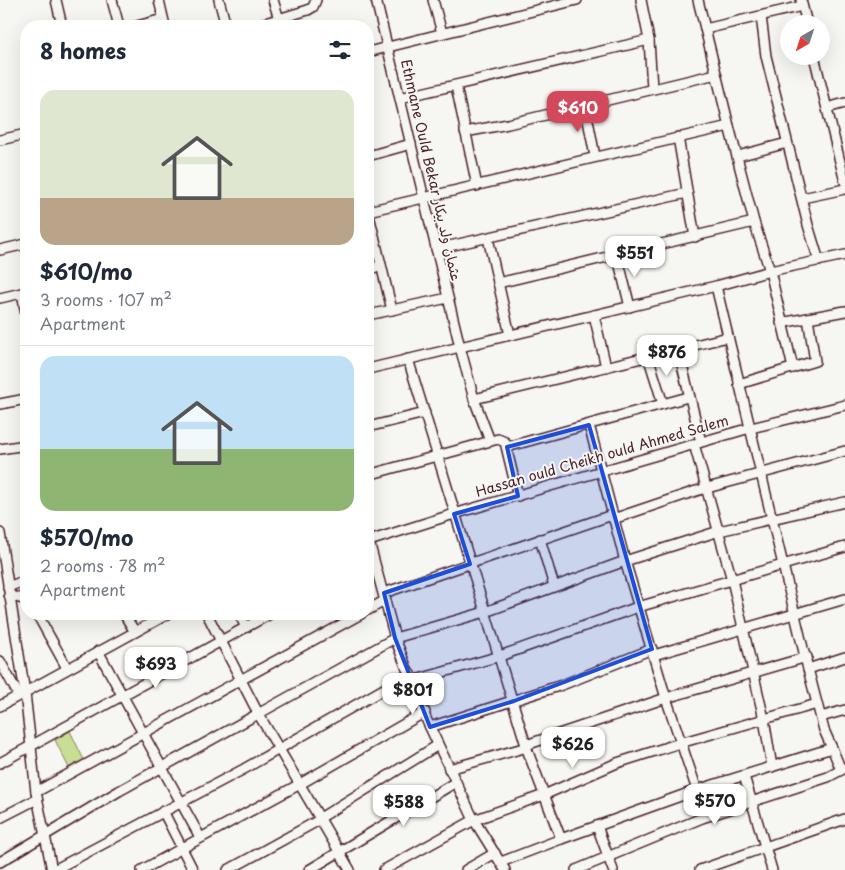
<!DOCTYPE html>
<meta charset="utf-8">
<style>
:root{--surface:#fff;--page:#f6f6f7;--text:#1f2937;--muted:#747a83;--line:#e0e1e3;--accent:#d1495b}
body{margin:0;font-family:"Playpen Sans","Playpen Sans Arabic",sans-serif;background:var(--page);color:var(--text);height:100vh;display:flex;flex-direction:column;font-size:19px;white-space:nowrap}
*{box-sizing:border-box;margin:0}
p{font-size:16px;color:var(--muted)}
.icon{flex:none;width:28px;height:28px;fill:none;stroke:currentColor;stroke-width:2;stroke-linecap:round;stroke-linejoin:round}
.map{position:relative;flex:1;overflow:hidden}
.drawer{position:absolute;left:20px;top:20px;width:354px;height:600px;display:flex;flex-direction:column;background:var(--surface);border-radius:20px;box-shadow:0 5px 20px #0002}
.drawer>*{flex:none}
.needle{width:32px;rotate:219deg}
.controls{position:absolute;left:780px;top:15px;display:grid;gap:10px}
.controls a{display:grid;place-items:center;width:50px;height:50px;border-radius:50%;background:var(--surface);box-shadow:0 5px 20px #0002;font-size:25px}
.price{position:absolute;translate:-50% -42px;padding:0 11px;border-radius:10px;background:#fff;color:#222;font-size:16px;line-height:32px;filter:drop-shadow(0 1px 2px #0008)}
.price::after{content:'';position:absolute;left:50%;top:30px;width:15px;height:11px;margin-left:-8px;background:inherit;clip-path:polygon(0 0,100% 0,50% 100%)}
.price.on{background:var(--accent);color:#fff}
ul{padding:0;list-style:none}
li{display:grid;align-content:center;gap:10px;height:265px;padding:0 20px}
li+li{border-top:1px solid var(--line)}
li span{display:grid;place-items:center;height:155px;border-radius:15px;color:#555}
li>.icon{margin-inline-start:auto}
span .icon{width:90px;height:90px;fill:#fffc;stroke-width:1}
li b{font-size:21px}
h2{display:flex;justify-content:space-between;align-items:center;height:60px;padding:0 20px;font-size:21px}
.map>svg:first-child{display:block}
.green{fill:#c8de94;stroke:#897e60}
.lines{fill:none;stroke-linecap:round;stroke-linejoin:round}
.minor-casing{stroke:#4a1f2b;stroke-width:12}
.minor{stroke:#f6f6f2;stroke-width:9}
.marked{fill:#1d4ed8;fill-opacity:0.2;stroke:#1d4ed8;stroke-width:4;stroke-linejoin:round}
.labels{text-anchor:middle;stroke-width:4;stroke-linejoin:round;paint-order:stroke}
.street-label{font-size:14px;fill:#4a1f2b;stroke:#f6f6f2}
</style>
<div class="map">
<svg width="845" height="870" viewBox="0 0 845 870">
<rect width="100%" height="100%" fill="#f6f6f2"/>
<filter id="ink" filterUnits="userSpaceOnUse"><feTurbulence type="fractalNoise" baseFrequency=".02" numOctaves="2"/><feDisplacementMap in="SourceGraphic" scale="10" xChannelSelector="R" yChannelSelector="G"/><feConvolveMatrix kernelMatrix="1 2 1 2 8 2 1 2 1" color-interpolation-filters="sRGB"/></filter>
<g filter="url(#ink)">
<path class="green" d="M70,731L84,760L69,768L55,740Z"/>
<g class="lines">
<g class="minor-casing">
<g id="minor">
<path d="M56,0L62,26"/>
<path d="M112,0L119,26"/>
<path d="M159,0L165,26"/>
<path d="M219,0L226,26"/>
<path d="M273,0L279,19"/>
<path d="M376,0L460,347L474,399L490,441"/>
<path d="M433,0L442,33"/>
<path d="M641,0L649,40L652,88"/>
<path d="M698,0L729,126L754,222L770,271L793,368"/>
<path d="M801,0L807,24"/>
<path d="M761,16L766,56L808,225L819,261"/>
<path d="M137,26L163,19"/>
<path d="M255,26L308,10L313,7L316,0"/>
<path d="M705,29L802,6"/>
<path d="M368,52L577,0"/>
<path d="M814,56L845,182"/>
<path d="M456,86L477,186"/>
<path d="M400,98L649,40"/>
<path d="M585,105L595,156"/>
<path d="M827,108L845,103"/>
<path d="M465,132L508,124L716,74"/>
<path d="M678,137L695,237"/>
<path d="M0,140L26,134"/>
<path d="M368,156L411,144"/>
<path d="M738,156L787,143"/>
<path d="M802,198L845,189"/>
<path d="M368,211L729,126"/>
<path d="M368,211L392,310"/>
<path d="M488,238L510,335"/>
<path d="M436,249L687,193"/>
<path d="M0,250L26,244"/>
<path d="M617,254L630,307"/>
<path d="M368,269L381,266"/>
<path d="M498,283L754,222"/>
<path d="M22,293L26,315"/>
<path d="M0,298L26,292"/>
<path d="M368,315L448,298"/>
<path d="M594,315L606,367"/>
<path d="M781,323L845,311"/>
<path d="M678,349L701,442"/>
<path d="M648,356L663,404"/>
<path d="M408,359L528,752L561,839L697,790L832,748L824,730L808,669L716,286"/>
<path d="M368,369L716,286L770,271L845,255"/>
<path d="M739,384L815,361L808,318"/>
<path d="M474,399L728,337"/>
<path d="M0,404L26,399"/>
<path d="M589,425L625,561L666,698L697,790"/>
<path d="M368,427L425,413"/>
<path d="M694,444L732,580L764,719L772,767"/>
<path d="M507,447L688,397"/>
<path d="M0,449L26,445"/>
<path d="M368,475L498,439L505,442L518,496"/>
<path d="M613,519L696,491L845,451"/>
<path d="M0,533L25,693L36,792L52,870"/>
<path d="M368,538L395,638L427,721L474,820L505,870"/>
<path d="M540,539L554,586"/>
<path d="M369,541L454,514L743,430L845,405"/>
<path d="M8,587L26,580"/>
<path d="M384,593L612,515"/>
<path d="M9,595L26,600"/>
<path d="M368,610L386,600"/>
<path d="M37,614L67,668"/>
<path d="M124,614L135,632"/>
<path d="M207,614L259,715L350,870"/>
<path d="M239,614L246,627"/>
<path d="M98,651L200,837"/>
<path d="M654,655L845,599"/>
<path d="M0,661L19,696"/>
<path d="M808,669L845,657"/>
<path d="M412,681L500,656L638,607L845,547"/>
<path d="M0,706L168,614"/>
<path d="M821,717L845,710"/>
<path d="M430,727L562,685L652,649"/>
<path d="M526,745L666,698L807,657"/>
<path d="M832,748L841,770"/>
<path d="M0,763L270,614"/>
<path d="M449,769L527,747"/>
<path d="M744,776L772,870"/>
<path d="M36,792L361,614"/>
<path d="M163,811L193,870"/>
<path d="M0,818L37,799"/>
<path d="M320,818L438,745"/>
<path d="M597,826L613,870"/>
<path d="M0,862L119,791L395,638L485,612L625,561L719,531L845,502"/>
<path d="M501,862L561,839"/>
<path d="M54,870L244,769L410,674"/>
<path d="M142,870L300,784L425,712"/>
<path d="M228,870L321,819"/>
<path d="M309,870L456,782"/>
<path d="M384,870L474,820L544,795L617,763L680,743L817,704"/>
<path d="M466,870L495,853"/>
<path d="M576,870L702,818L828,777L845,768"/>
<path d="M700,870L845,819"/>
</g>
</g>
<use href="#minor" class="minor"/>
</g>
</g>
<path class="marked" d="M589,425L652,649L514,701L430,727L395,638L384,593L470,564L454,514L518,496L507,447Z"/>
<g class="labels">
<g class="street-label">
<text transform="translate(431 170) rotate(77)" y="5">Ethmane Ould Bekar عثمان ولد بيكار</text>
<text transform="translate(602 456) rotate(-16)" y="5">Hassan ould Cheikh ould Ahmed Salem</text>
</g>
</g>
</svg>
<div class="controls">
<a><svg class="needle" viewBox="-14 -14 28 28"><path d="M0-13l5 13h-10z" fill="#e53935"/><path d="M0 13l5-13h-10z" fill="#747a83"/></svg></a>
</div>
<b class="price on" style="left:578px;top:133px">$610</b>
<b class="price" style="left:635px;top:278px">$551</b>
<b class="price" style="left:667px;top:377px">$876</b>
<b class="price" style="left:156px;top:689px">$693</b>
<b class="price" style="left:413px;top:715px">$801</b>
<b class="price" style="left:573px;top:769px">$626</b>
<b class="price" style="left:715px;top:826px">$570</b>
<b class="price" style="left:404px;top:827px">$588</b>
<section class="drawer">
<h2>8 homes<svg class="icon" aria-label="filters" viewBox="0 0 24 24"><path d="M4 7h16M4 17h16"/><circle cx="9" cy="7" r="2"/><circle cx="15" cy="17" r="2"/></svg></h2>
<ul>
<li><span style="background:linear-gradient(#dfe7d0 70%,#b9a48a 0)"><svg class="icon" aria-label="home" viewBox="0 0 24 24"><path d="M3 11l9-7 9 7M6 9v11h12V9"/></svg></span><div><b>$610/mo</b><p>3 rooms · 107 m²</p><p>Apartment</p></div></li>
<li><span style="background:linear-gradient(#bfe0f5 60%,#8fb573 0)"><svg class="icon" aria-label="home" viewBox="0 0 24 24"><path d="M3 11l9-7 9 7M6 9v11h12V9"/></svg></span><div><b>$570/mo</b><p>2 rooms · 78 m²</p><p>Apartment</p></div></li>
</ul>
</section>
</div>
